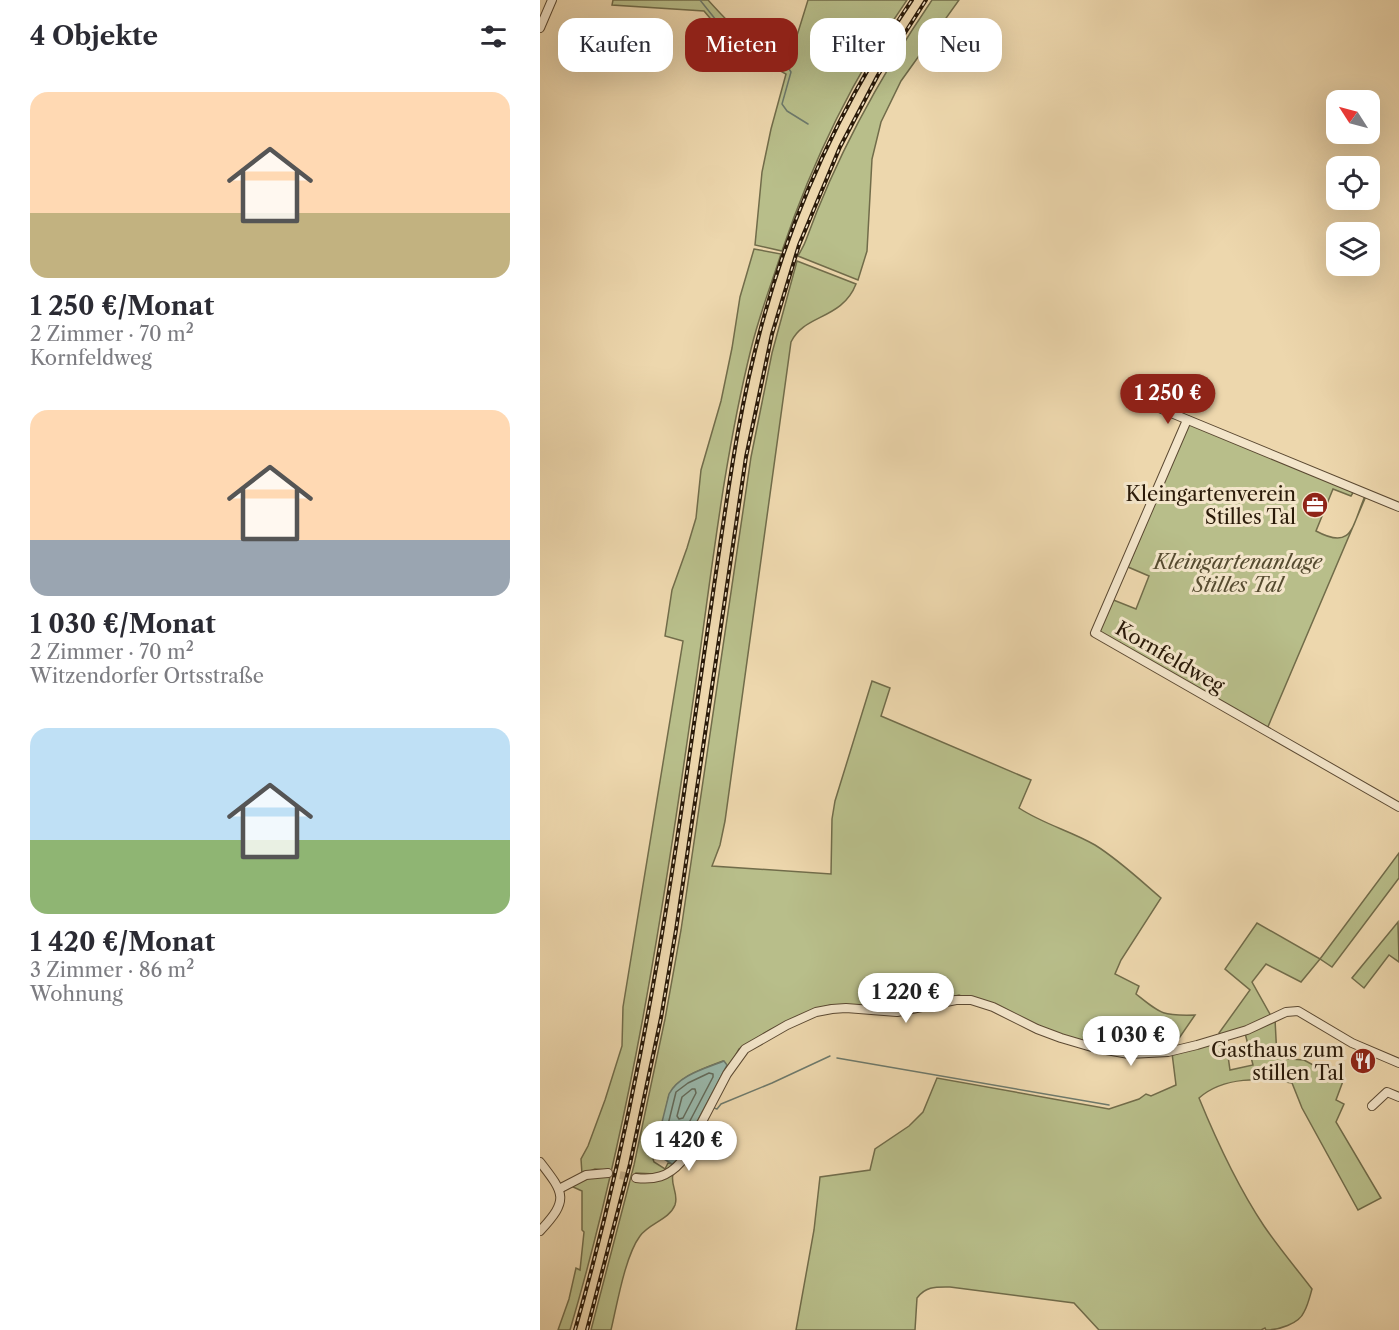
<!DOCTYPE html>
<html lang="de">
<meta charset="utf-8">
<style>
:root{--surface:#fff;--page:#f2f2f3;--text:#2b2b33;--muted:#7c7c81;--accent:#8f2418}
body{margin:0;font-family:"Libre Caslon Text",serif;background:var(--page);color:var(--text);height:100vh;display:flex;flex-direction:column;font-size:22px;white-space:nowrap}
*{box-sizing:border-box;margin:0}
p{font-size:20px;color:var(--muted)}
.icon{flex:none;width:33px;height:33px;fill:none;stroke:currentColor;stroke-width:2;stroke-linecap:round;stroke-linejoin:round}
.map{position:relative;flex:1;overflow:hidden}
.drawer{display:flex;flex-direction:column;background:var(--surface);width:540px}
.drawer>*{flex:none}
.guide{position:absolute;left:18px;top:18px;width:570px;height:54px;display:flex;gap:12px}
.needle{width:39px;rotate:306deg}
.tools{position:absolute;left:786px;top:90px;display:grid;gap:12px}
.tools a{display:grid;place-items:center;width:54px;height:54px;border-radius:12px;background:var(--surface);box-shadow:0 6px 24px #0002;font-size:30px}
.price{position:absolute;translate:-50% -51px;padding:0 14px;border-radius:21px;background:#fff;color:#222;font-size:20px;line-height:39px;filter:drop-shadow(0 2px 3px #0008)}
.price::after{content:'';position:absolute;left:50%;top:36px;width:18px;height:14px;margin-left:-9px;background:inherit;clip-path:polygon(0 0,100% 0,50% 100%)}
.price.current{background:var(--accent);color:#fff}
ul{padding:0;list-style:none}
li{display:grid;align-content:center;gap:12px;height:318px;padding:0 30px}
li span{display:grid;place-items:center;height:186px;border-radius:18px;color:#555}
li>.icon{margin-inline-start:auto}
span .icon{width:108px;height:108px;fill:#fffc;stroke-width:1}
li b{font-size:26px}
h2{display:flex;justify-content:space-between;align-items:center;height:72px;padding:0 30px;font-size:26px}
.chip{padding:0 21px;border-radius:18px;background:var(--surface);box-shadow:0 6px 24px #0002;font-size:21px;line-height:54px}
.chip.current{background:var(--accent);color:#fff}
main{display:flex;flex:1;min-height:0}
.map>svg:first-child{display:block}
.green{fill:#b8be8a;stroke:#716c4a;stroke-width:1.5;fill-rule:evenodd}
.water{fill:#99b9ac;stroke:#6d796b;stroke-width:1.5}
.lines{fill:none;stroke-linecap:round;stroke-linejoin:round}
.shore{stroke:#626a5a;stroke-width:1.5}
.stream{stroke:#6d796b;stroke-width:1.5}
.minor-tunnel{stroke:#c6b18c;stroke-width:8;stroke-dasharray:8 4;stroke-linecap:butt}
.minor-casing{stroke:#5b4932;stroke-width:10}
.minor{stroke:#f3e5ca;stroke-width:8}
.rail-casing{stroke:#2a1a09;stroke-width:4}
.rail{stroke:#f3e5ca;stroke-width:1.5;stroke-dasharray:4.5;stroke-linecap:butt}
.labels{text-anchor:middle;stroke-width:6;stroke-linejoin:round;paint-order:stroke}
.poi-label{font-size:20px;fill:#2a1a09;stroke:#f3e5ca;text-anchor:end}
.park-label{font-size:20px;font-style:italic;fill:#554b30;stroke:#f3e5ca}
.street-label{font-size:20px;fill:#2a1a09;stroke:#f3e5ca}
</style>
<main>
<section class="drawer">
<h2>4 Objekte<svg class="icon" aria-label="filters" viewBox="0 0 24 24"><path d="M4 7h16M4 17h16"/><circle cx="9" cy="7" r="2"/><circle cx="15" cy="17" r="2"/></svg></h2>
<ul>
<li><span style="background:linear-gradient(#ffd9b3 65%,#c2b280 0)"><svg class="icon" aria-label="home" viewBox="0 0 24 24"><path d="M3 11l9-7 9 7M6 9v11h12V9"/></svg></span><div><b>1 250 €/Monat</b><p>2 Zimmer · 70 m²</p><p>Kornfeldweg</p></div></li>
<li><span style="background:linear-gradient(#ffd9b3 70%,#9aa5b1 0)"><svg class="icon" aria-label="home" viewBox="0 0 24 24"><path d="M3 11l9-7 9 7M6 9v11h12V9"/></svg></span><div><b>1 030 €/Monat</b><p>2 Zimmer · 70 m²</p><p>Witzendorfer Ortsstraße</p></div></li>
<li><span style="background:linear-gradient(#bfe0f5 60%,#8fb573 0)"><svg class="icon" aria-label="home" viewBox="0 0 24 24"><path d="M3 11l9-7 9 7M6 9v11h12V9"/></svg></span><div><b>1 420 €/Monat</b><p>3 Zimmer · 86 m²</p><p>Wohnung</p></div></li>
</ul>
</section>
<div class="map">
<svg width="859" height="1330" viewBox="0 0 859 1330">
<rect width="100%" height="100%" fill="#edd7ad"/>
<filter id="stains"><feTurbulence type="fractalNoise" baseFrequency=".00333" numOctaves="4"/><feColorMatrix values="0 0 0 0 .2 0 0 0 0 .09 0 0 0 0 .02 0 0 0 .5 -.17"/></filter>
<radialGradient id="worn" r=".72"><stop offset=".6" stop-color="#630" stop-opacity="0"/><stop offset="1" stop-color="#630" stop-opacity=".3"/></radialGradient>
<g class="green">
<path d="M73,0H168C194,29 211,48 251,55L268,0H367C313,77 272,162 242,251L215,245L222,172L231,129L246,74L208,53L186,37L164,11L72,5Z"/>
<path d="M392,0H419L361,81L341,122L332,159L327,251L318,280L258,256C261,250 264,246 266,240C297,154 341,75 392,0Z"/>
<path d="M214,249L241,254C231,285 219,316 211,349C182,466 170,588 152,708C122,918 90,1126 30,1330H18L29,1299L36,1268L40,1270L44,1232L42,1230V1191L31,1186L66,1170L55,1169L42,1174L41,1159L48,1146L65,1100L82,1046L83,1007L143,641L125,636L132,590L147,548L156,518L161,470L181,401L192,348L200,297Z"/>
<path d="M257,261L316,284C302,320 264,314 251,342L185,821L180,845L172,866L291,874L292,819L295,801L332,681L350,688L341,716L491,780L479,808C503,824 531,831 555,845C579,860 600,880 621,898L581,960L575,974L599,986L596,994C621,1014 622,1016 655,1015L633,1047L607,1051L587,1050L556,1045L522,1035L419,995L357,1010L306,1005H291L275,1009L230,1030L199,1049L138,1161L130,1170L114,1175V1174L96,1173L95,1181C110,1183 119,1180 133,1174C130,1185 139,1194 135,1205C129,1220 109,1223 100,1236C85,1256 77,1305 71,1330H51L94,1165L125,1019L141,930L211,457L232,353ZM183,1061L187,1066L132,1164L128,1163L125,1169L114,1162L113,1159L116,1154L129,1095C138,1076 165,1068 183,1061Z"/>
<path d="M651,424L814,491L811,496L793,489L776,531C813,551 812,526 825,496H826L727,729L560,632V628L571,599L596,609L609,576L588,567L647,426Z"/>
<path d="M859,853V878L792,967L780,959L761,982L726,964L712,982L731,1016L714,1024L681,1036L679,1033L710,990L685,969L717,923L780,959Z"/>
<path d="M858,922L859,962L849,955L824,988L812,978Z"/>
<path d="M735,1019L737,1058L764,1060L803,1081L796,1100L804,1104L796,1122L841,1198L818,1210L762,1108L752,1083C721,1078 684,1076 659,1098C677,1142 698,1187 724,1226C739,1248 756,1268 772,1289C770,1296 768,1305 764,1312C759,1324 738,1330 726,1330L725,1328L721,1330H559L534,1303L410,1287C396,1287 386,1286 377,1298L375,1330H256L274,1230L280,1177L330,1170L335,1149L369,1126L383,1112L397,1078L569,1109L599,1099L606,1094L611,1096L636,1085L632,1053L683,1041L686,1042L690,1070L713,1065L705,1033Z"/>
</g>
<path class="water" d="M184,1061L187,1065L136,1161L132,1164L116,1154L115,1150L129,1094C139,1075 164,1069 184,1061Z"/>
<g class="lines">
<g class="shore">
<path d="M169,1073L173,1074V1077L132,1155L128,1156L122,1149L136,1092L148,1083Z"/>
<path d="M152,1089H155L156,1093L143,1118L139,1119L137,1116L142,1097Z"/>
</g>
<g class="stream">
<path d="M160,0L180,25L199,43L245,66"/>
<path d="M249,69L251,72L242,104L247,111L268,124"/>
<path d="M297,1058L569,1105"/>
<path d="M174,1108L177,1109L181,1104L232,1083L290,1056"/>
</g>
<path class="minor-tunnel" d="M68,1173L96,1178"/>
<g class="minor-casing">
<g id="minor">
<path d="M0,28L12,0"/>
<path d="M619,408L859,507"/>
<path d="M647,420L555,633L859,807"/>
<path d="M832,1106L847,1092L859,1097"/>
<path d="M0,1162C25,1194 29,1200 0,1231"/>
<path d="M96,1178C114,1180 128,1177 141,1162L187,1074L205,1049L247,1025L276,1012L292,1009L306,1008L357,1012L416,1000H431L453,1007L497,1029L521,1038L555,1048L589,1054L628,1052L657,1045L707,1030L746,1012L758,1011L812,1043L859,1063"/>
<path d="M19,1189L46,1175L68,1173"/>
</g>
</g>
<use href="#minor" class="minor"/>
<g class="rail-casing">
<g id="rail">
<path d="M35,1330C87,1147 119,966 146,779C157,705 167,632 178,559C190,476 202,393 225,313C256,202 306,96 372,0"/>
<path d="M47,1330L90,1164L121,1018L136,930L206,457L232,334L259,245L300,147L338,75L386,0"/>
</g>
</g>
<use href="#rail" class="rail"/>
</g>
<defs>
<g id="office-disc" transform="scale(1.35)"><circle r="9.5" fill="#8f2418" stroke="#f3e5ca"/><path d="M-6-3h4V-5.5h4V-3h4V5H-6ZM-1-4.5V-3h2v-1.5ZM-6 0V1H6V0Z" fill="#fff"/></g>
<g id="restaurant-disc" transform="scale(1.35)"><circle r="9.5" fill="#8f2418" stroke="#f3e5ca"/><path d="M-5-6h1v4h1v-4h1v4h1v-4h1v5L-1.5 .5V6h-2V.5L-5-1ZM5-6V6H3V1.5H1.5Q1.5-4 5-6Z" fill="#fff"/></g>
</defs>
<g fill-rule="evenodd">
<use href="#office-disc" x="775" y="505"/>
<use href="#restaurant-disc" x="823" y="1061"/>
</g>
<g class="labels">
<g class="poi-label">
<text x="756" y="501">Kleingartenverein<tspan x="756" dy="23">Stilles Tal</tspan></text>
<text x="804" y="1057">Gasthaus zum<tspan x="804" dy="23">stillen Tal</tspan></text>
</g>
<g class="park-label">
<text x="698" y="569">Kleingartenanlage<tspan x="698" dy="23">Stilles Tal</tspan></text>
</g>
<g class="street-label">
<text transform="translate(630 657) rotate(30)" y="7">Kornfeldweg</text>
</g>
</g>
<rect width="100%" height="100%" filter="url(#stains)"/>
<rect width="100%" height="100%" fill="url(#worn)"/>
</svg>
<div class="tools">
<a><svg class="needle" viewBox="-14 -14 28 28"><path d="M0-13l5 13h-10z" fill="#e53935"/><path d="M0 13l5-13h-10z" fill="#7c7c81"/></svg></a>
<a><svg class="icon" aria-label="locate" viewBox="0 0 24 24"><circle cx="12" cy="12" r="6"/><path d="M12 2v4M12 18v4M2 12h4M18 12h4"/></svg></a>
<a><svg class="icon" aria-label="layers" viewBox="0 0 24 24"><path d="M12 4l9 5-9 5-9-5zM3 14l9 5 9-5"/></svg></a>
</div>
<b class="price current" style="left:628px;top:425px">1 250 €</b>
<b class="price" style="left:366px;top:1024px">1 220 €</b>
<b class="price" style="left:591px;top:1067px">1 030 €</b>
<b class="price" style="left:149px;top:1172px">1 420 €</b>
<div class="guide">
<a class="chip">Kaufen</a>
<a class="chip current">Mieten</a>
<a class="chip">Filter</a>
<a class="chip">Neu</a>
</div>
</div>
</main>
